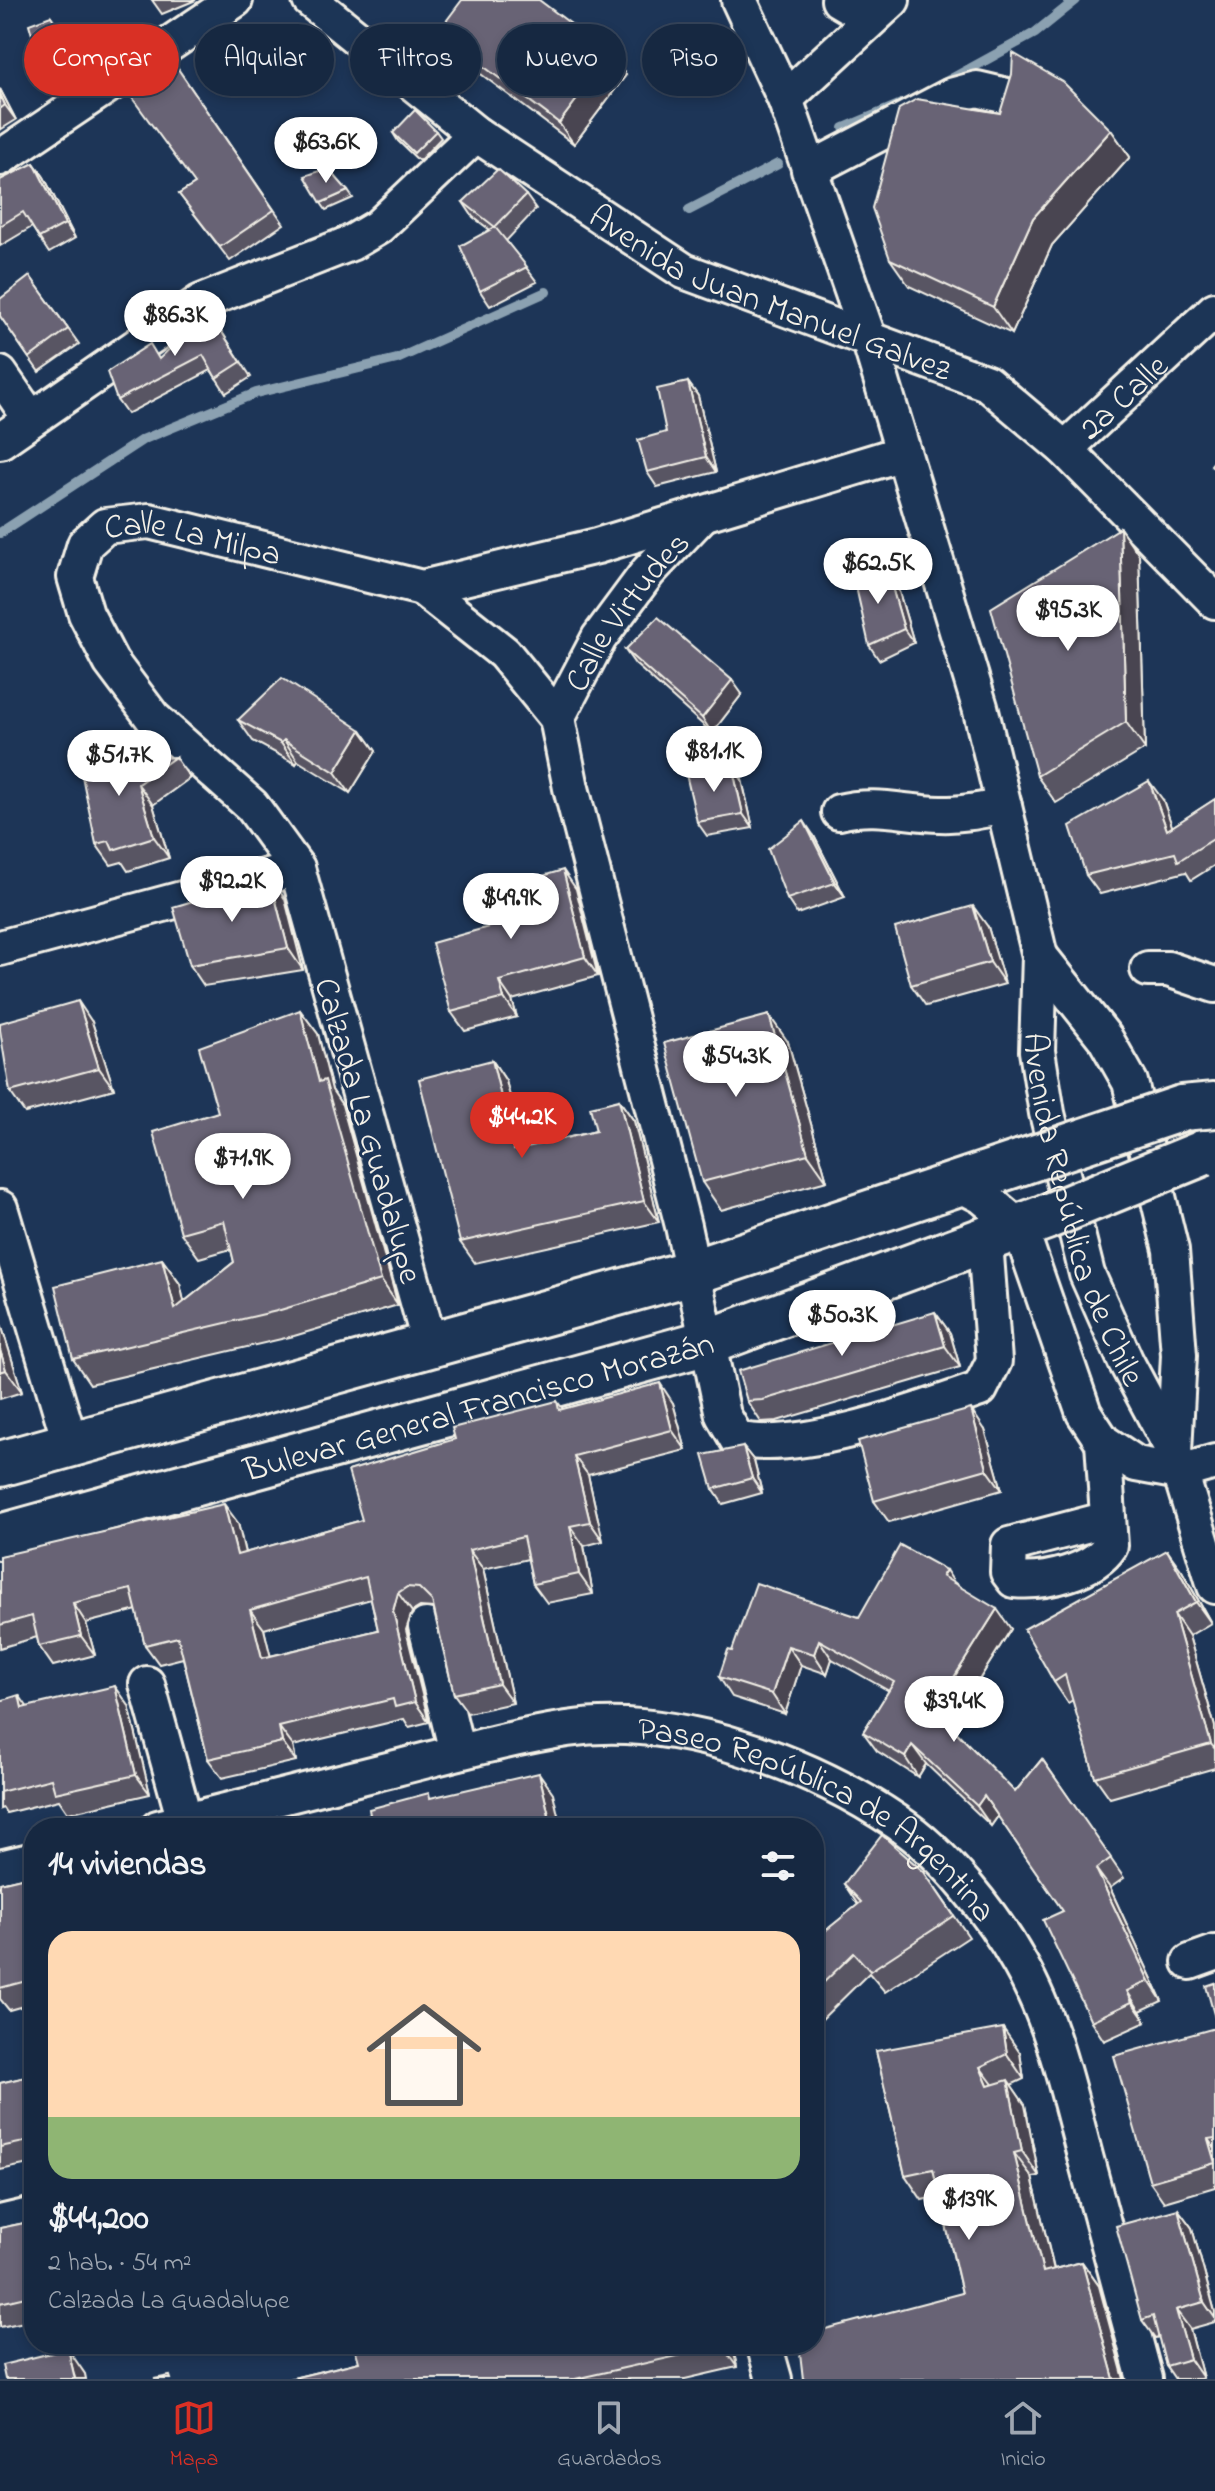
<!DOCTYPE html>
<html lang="es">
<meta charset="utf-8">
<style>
:root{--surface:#162841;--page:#23344c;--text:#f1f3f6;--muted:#9ea6b1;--line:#35445a;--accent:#d93025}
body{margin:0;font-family:"Indie Flower",sans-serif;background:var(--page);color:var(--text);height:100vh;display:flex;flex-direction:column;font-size:30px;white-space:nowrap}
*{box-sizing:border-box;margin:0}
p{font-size:26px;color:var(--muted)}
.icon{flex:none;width:44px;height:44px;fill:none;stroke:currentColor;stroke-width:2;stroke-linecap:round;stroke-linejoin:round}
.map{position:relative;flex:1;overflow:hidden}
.sheet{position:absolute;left:24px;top:1818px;width:800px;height:536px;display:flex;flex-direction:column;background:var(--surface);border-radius:32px;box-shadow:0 4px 12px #0003,0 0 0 2px var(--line)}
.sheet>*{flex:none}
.top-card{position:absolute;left:24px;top:24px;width:800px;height:72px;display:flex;gap:16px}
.price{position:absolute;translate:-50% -68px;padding:0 18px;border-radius:28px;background:#fff;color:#222;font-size:26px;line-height:52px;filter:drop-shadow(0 2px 4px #0008)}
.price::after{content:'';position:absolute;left:50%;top:48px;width:24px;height:18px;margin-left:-12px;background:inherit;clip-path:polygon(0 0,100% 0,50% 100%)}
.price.selected{background:var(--accent);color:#fff}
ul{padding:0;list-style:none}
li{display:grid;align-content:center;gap:16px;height:424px;padding:0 24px}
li+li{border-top:2px solid var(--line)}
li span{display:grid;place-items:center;height:248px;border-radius:24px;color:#555}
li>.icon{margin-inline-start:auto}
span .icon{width:144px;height:144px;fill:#fffc;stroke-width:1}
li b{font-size:34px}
h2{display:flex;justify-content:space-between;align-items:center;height:96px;padding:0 24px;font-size:34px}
.tag{padding:0 28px;border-radius:36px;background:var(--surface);box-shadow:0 4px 12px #0003,0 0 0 2px var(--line);font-size:28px;line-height:72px}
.tag.selected{background:var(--accent);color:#fff}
.tabs{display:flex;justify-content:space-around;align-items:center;height:112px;border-top:2px solid var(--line);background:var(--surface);font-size:22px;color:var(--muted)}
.tabs a{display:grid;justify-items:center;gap:4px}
.tabs .selected{color:var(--accent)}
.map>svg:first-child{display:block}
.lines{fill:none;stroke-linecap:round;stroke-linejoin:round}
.stream{stroke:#8ba1b1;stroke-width:10}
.minor-casing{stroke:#f4f1e8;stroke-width:40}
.major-casing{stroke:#f4f1e8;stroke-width:50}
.minor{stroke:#1d3557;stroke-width:34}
.major{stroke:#1d3557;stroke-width:44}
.major-bridge-casing{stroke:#f4f1e8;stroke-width:50;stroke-linecap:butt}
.major-bridge{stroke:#1d3557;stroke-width:44}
.wall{fill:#595564;stroke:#f4f1e8;stroke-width:2;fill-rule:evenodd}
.shaded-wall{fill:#494551;stroke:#f4f1e8;stroke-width:2}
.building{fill:#686374;stroke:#f4f1e8;stroke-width:2;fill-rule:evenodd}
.labels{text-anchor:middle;stroke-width:6;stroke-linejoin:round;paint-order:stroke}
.street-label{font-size:34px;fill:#f4f1e8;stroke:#1d3557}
</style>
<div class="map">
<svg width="1215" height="2379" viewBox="0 0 1215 2379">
<rect width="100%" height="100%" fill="#1d3557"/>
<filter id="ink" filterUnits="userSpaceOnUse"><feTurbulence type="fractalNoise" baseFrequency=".0125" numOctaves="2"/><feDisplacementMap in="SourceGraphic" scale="16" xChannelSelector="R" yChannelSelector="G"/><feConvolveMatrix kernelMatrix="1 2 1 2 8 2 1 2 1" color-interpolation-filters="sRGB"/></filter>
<g filter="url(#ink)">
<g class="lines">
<g class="stream">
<path d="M944,83L1035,33L1076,0"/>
<path d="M844,128L901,104"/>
<path d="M689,210L778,164"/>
<path d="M0,533L142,440L256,393L397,359L546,292"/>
</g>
<g class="minor-casing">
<g id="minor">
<path id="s1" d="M310,0L476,134L684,271L987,383L1065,449L1215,601"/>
<path id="s2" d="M739,0L785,99L870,342L980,707L1040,956L1037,1051L1047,1113L1087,1274L1126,1362L1174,1452L1215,1586"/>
<path d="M839,0L871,19"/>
<path d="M785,99L892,0"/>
<path d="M0,158L235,0"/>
<path d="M809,170L951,96L977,89L1011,97"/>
<path d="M0,374L31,419"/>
<path d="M0,441L201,302L351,243L378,227L476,134"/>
<path id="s3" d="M1065,449L1215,310"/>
<path d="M422,588L504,653L557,718L571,788L683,1226L723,1415L737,1439C801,1454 917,1411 980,1389L994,1361L985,1242"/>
<path id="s4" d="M557,718L599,638L648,572L702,515"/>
<path d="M839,812C875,803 904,813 940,814C962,815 983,810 1004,806"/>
<path d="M0,948L297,868"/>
<path d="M1040,956L1105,1038L1130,1082L1171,1250L1179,1355L1174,1452"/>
<path d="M1148,969H1168L1215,985"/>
<path d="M959,1184L982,1196L1020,1228L1084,1413L1103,1442L1136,1464L1180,1472L1215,1462"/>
<path d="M0,1208L71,1445"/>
<path id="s5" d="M430,1345L297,868L252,806L153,718L111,662L86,614L75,577L85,544L105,526L149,521L422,588L597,546L903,453"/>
<path d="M1103,1442L1110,1546C1093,1572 1044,1583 1014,1580L1008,1572L1009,1545L1108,1519"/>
<path d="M426,1626L457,1752"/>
<path d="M147,1684L185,1821"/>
<path id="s6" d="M158,1828C237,1808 317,1788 396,1768C452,1754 509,1738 567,1729C676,1713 808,1762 897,1822C944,1853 993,1915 1020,1964C1053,2022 1068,2091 1085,2156C1105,2230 1125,2305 1145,2379"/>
<path d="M0,1868L34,1860"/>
<path d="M1190,1962L1215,1953"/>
<path d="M0,2223L34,2215"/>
<path d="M764,2344L774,2379"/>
</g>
</g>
<g class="major-casing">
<g id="major">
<path d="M1182,1108L1215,1105"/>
<path d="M0,1464L693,1272L1022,1162"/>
<path id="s7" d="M0,1537L708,1342L1046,1217"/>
</g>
</g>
<use href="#minor" class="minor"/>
<use href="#major" class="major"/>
<g class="major-bridge-casing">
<g id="major-bridge">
<path d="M1022,1162L1182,1108"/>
<path d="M1046,1217L1203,1153"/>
</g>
</g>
<use href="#major-bridge" class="major-bridge"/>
</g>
<g class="wall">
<path d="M152,0H196L162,14Z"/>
<path d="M51,16L83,62L51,80L41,66Z"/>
<path d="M438,32L611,54L626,75L574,144L453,53Z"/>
<path d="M176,66L284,224L230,261L179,194L195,184Z"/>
<path d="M0,89L16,120L0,130Z"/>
<path d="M1000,113L1111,130L1130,157L1052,245L1012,334L909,286L890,259Z"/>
<path d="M436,131L441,138L419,161L398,141L393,133Z"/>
<path d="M34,163L44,177L75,238L49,253L32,227L0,246V180Z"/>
<path d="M348,191L353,198L326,210L321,203Z"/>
<path d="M526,195L536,209L506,241L537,282L490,306L480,291L490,230L473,217L463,202Z"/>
<path d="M30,276L79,344L39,372L0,316Z"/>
<path d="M209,312L251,377L226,393L211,370L127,414L117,400Z"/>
<path d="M688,382L698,396L716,472L657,487L647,472Z"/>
<path d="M1120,528L1139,555L1145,749L1056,803L1037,776Z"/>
<path d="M897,585L914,643L879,660L869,645Z"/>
<path d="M625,650L742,694L712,733L635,664Z"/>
<path d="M238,720L361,730L376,751L350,793L298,761L296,764L253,741Z"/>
<path d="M128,750L134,760L175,757L190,778L153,805L169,858L128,871L122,862L111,865L96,844Z"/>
<path d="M742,780L753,828L707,836L697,822Z"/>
<path d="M1215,799V865L1191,880L1186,872L1100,894L1086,875L1163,800L1172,827Z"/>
<path d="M814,836L845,897L797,914L787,899Z"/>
<path d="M576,889L598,976L512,1000L517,1017L465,1031L451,1012L492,926Z"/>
<path d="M285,899L303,970L204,986L190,965Z"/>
<path d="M988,927L1005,984L926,1006L911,985Z"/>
<path d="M300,1010L318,1034L332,1090L342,1105L398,1305L294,1336L90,1384L73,1359L162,1259L180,1284L184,1302L234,1262L231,1249L199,1258L181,1233L218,1112Z"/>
<path d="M92,1022L114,1089L25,1113L10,1092Z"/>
<path d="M788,1042L827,1181L721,1210L702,1182Z"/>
<path d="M492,1060L506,1081L523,1148L596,1131L619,1100L634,1121L659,1222L475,1263L460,1242Z"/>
<path d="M935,1312L950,1333L960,1367L777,1421L761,1422L747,1401Z"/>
<path d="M0,1321L22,1392L0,1399Z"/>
<path d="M557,1401L563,1409L673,1403L686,1450L588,1475L603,1541L584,1546L593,1594L547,1603L533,1584L528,1559L483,1569L513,1703L468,1713L454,1694L433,1608L420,1607L412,1612L406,1630L429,1722L409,1727L404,1719L293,1746L296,1761L222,1778L208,1759L183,1658L159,1664L145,1645L137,1610L86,1623L95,1655L53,1666L39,1646L37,1637L0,1648V1556L238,1523L245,1553L362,1520L455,1439ZM371,1599L378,1630L270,1656L264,1629Z"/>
<path d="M985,1430L1002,1490L889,1522L874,1501Z"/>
<path d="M743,1447L754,1461L762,1493L723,1504L713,1489Z"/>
<path d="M1182,1571L1211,1623L1189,1636L1215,1727V1768L1110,1798L1095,1777L1073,1700L1068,1703L1054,1682Z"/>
<path d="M955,1583L1011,1629L950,1726L1015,1792L1042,1759L1124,1878L1110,1888L1162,2001L1140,2011L1146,2022L1104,2041L1091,2021L1063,1911L998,1816L991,1826L926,1764L918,1777L877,1751L863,1732L889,1691L832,1659L827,1674L801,1665L785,1714L732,1697L719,1677L732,1651L859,1617Z"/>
<path d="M0,1701L27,1707L129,1706L150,1794L68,1813L59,1800L6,1813L3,1808L0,1809Z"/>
<path d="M924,1872L969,1937L885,1992L869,1973L816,2025L814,2023V1940L858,1905L844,1884Z"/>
<path d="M34,1875V2003L9,2010L0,1999V1883Z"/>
<path d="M1215,2028V2187L1164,2202L1150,2182Z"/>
<path d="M876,2051L1020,2053L1024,2079L1011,2085L1025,2105L1039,2176L1032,2177L1054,2269L1082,2262L1099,2286L962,2293L939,2196L922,2200L905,2175Z"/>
<path d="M34,2075V2163L0,2170V2083Z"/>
<path d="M1178,2209L1192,2228L1215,2312V2322L1190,2329L1203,2378L1200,2379H1175L1166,2366L1159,2337L1155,2338L1142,2320Z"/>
<path d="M34,2221V2320L0,2327V2228Z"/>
<path d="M732,2344L737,2367L685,2379H289L359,2362Z"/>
</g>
<g class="shaded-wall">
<path d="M611,54L626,75L574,144L559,123Z"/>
<path d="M0,89L16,120L5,105L0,94Z"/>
<path d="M1111,130L1130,157L1052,245L1012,334L993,307L1033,218Z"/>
<path d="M34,163L44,177L75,238L65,224Z"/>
<path d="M688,382L698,396L716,472L706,457Z"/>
<path d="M1120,528L1139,555L1145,749L1126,722Z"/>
<path d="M887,570L897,585L914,643L904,629Z"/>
<path d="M732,680L742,694L712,733L702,718Z"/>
<path d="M361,730L376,751L350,793L335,772Z"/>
<path d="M284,740L298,761L296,764L281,743Z"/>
<path d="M732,766L742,780L753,828L743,814Z"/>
<path d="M1149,781L1163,800L1180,849L1167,830Z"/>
<path d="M138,784L153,805L169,858L154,837Z"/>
<path d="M804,821L814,836L845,897L835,883Z"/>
<path d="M563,870L576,889L598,976L585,957Z"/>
<path d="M270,878L285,899L303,970L288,948Z"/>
<path d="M973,906L988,927L1005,984L990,962Z"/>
<path d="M499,981L512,1000L517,1017L504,998Z"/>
<path d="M78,1001L92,1022L114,1089L99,1068Z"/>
<path d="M300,1010L318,1034L332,1090L342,1105L398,1305L381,1280L319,1082Z"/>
<path d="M769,1015L788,1042L827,1181L808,1154Z"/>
<path d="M492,1060L506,1081L529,1171L514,1150Z"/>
<path d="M619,1100L634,1121L659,1222L644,1201Z"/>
<path d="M162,1259L180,1284L191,1331L175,1309Z"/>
<path d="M935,1312L950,1333L960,1367L945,1346Z"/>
<path d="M0,1321L22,1392L6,1370L0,1350Z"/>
<path d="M660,1383L673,1403L686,1450L672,1430Z"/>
<path d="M971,1409L985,1430L1002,1490L987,1469Z"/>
<path d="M743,1447L754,1461L762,1493L752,1478Z"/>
<path d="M574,1456L588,1475L603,1541L590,1522Z"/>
<path d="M224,1504L238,1523L250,1575L237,1555Z"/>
<path d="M570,1526L584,1546L593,1594L579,1574Z"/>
<path d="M469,1550L483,1569L513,1703L499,1684Z"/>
<path d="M1167,1550L1182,1571L1211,1623L1196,1602Z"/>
<path d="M946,1570L959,1590L942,1576Z"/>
<path d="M398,1593L412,1612L406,1630L429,1722L415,1702L393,1611Z"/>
<path d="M73,1603L86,1623L95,1655L81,1636Z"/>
<path d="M997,1609L1011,1629L948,1729L934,1709Z"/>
<path d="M250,1610L264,1629L276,1678L262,1658Z"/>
<path d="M1174,1614L1189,1636L1215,1727V1749L1211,1744Z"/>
<path d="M819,1640L832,1659L827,1674L814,1654Z"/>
<path d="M788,1646L801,1665L785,1714L772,1694Z"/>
<path d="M115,1686L129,1706L150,1794L136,1775Z"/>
<path d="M19,1695L33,1715L22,1708Z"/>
<path d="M279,1727L293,1746L296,1761L282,1742Z"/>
<path d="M912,1745L926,1764L918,1777L905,1757Z"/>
<path d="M539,1773L553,1793L561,1828H552Z"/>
<path d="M984,1796L998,1816L991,1826L977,1806Z"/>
<path d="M315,1816L323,1828H318Z"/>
<path d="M1096,1869L1110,1888L1162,2001L1149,1981Z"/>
<path d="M1127,1991L1140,2011L1146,2022L1132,2002Z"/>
<path d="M1003,2028L1020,2053L1024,2079L1007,2054Z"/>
<path d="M980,2067L998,2091L988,2086Z"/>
<path d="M1008,2080L1025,2105L1039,2176L1022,2151Z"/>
<path d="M1208,2139L1215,2149V2163Z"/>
<path d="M1014,2153L1032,2177L1060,2296L1043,2272Z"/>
<path d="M1178,2209L1192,2228L1215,2312V2318L1204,2302Z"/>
<path d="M1082,2262L1099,2286L1124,2379H1114Z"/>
<path d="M1176,2310L1190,2329L1203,2378L1190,2359Z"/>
<path d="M722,2344H732L737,2367L722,2346Z"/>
<path d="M68,2349L85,2374L86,2379H75Z"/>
</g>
<g class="building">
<path d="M462,0H539L611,54L559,123L438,32Z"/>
<path d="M51,16L73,48L41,66L29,24Z"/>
<path d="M1013,53L1063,82L1111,130L1033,218L993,307L890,259L872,208L899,109L917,99L1000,113L1012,74Z"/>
<path d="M176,66L274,210L220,247L179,194L195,184L130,95Z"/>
<path d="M0,94L5,105L0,109Z"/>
<path d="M415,110L436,131L414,153L393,133Z"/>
<path d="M34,163L65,224L39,238L23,212L0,226V180Z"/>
<path d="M328,168L348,191L321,203L305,176Z"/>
<path d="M498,169L526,195L495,227L463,202Z"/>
<path d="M495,227L527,267L480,291L460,246Z"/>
<path d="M30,276L68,329L29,358L0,316V299Z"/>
<path d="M209,312L241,362L216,378L203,355L117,400L107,372L150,344L159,359Z"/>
<path d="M688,382L706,457L647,472L638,440L666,432L657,389Z"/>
<path d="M1215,460V470L1211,465Z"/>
<path d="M1120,528L1126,722L1037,776L991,608Z"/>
<path d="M887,570L904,629L869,645L854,578Z"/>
<path d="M658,617L732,680L702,718L625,650Z"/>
<path d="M282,678L361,730L335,772L284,740L281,743L238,720Z"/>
<path d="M128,750L131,761L175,757L138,784L154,837L113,850L109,841L96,844L82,776L83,765Z"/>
<path d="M732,766L743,814L697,822L686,774Z"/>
<path d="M1149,781L1167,830L1215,799V838L1178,861L1175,853L1086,875L1070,826Z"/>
<path d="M804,821L835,883L787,899L768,849Z"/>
<path d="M563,870L585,957L499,981L504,998L451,1012L432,943L492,926L488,892Z"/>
<path d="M270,878L288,948L190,965L173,907Z"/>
<path d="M973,906L990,962L911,985L895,928Z"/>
<path d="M78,1001L99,1068L10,1092L0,1030V1023Z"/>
<path d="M300,1010L319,1082L325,1080L381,1280L277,1311L73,1359L55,1286L162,1259L175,1309L234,1262L224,1221L181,1233L153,1132L218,1112L199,1047Z"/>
<path d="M769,1015L808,1154L702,1182L664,1043Z"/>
<path d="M492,1060L514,1150L596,1131L590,1107L619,1100L644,1201L460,1242L419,1079Z"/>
<path d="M935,1312L945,1346L763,1400L747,1401L738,1371Z"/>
<path d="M0,1350L6,1370L0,1372Z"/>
<path d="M660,1383L672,1430L574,1456L590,1522L570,1526L579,1574L533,1584L523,1537L469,1550L499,1684L454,1694L432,1601L419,1588L407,1587L398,1593L393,1611L415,1702L395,1707L393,1699L279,1727L282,1742L208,1759L178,1637L145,1645L131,1589L73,1603L81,1636L39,1646L32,1616L0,1625V1556L224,1504L237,1555L362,1520L348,1471L455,1439L452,1428L557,1401L559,1410ZM366,1577L378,1630L262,1658L250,1610Z"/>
<path d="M971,1409L987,1469L874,1501L858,1441Z"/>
<path d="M743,1447L752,1478L713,1489L703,1455Z"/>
<path d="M900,1545L946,1570L942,1576L997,1609L934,1709L1015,1792L1042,1759L1111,1858L1096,1869L1149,1981L1127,1991L1132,2002L1091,2021L1043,1920L1063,1911L984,1796L977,1806L912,1745L905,1757L863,1732L894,1682L819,1640L814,1654L788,1646L772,1694L719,1677L728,1650L732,1651L756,1583L859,1617Z"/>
<path d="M1167,1550L1196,1602L1174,1614L1211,1744L1095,1777L1065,1675L1054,1682L1024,1629Z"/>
<path d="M115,1686L136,1775L55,1793L51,1779L0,1792V1701L19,1695L22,1708Z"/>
<path d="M539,1773L552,1828H322L370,1815L369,1809L429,1793L430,1798Z"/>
<path d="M315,1816L318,1828H265Z"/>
<path d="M882,1835L924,1872L954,1916L870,1971L854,1953L814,1992V1940L861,1902L844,1884Z"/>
<path d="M34,1875V1979L0,1988V1883Z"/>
<path d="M1215,1983V2018L1206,1986Z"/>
<path d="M1003,2028L1007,2054L980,2067L988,2086L1008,2080L1022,2151L1014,2153L1043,2272L1082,2262L1114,2379H803L799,2344H814V2332L962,2293L933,2169L905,2175L876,2051Z"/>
<path d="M1215,2028V2138L1208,2139L1215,2163L1150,2182L1114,2056Z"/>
<path d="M34,2075V2140L0,2147V2083Z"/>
<path d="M1178,2209L1204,2302L1176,2310L1190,2359L1166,2366L1153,2316L1142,2320L1116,2226Z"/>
<path d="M34,2221V2295L0,2303V2228Z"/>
<path d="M354,2344H722V2346L575,2379H289L359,2362Z"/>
<path d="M68,2349L75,2379H5L2,2365Z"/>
<path d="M170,2376L171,2379H154Z"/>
</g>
</g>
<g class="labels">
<g class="street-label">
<text dy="12" stroke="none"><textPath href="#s1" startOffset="550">Avenida Juan Manuel Galvez</textPath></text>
<text dy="12" stroke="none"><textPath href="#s3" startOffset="78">2a Calle</textPath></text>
<text dy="12" stroke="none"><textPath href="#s5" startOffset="1018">Calle La Milpa</textPath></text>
<text dy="12" stroke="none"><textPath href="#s4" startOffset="128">Calle Virtudes</textPath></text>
<text transform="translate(370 1130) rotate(74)" y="12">Calzada La Guadalupe</text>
<text dy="12" stroke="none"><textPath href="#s2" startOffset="1264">Avenida República de Chile</textPath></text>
<text dy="12" stroke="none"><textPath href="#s7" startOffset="496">Bulevar General Francisco Morazán</textPath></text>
<text dy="12" stroke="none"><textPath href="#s6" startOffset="698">Paseo República de Argentina</textPath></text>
</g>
</g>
</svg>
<b class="price" style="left:326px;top:185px">$63.6K</b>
<b class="price" style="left:175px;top:358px">$86.3K</b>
<b class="price" style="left:878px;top:606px">$62.5K</b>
<b class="price" style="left:1068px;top:653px">$95.3K</b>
<b class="price" style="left:714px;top:794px">$81.1K</b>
<b class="price" style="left:119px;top:798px">$51.7K</b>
<b class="price" style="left:232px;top:924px">$92.2K</b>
<b class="price" style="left:511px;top:941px">$49.9K</b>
<b class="price" style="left:736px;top:1099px">$54.3K</b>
<b class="price selected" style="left:522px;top:1160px">$44.2K</b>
<b class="price" style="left:243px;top:1201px">$71.9K</b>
<b class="price" style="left:842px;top:1358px">$50.3K</b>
<b class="price" style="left:954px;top:1744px">$39.4K</b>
<b class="price" style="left:969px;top:2242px">$139K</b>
<div class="top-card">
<a class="tag selected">Comprar</a>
<a class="tag">Alquilar</a>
<a class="tag">Filtros</a>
<a class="tag">Nuevo</a>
<a class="tag">Piso</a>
</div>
<section class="sheet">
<h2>14 viviendas<svg class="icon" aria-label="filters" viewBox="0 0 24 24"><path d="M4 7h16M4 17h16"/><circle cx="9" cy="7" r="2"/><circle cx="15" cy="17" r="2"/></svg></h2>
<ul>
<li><span style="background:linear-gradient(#ffd9b3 75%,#8fb573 0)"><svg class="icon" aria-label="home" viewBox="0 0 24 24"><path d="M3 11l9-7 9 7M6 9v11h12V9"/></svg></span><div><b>$44,200</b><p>2 hab. · 54 m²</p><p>Calzada La Guadalupe</p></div></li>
</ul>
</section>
</div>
<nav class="tabs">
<a class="selected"><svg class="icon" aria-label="map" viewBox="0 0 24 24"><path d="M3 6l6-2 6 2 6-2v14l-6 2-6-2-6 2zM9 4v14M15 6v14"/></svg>Mapa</a>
<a><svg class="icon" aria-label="saved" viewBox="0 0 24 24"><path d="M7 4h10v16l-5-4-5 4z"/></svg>Guardados</a>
<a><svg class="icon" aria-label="home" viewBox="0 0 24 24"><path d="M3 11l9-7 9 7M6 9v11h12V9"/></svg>Inicio</a>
</nav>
